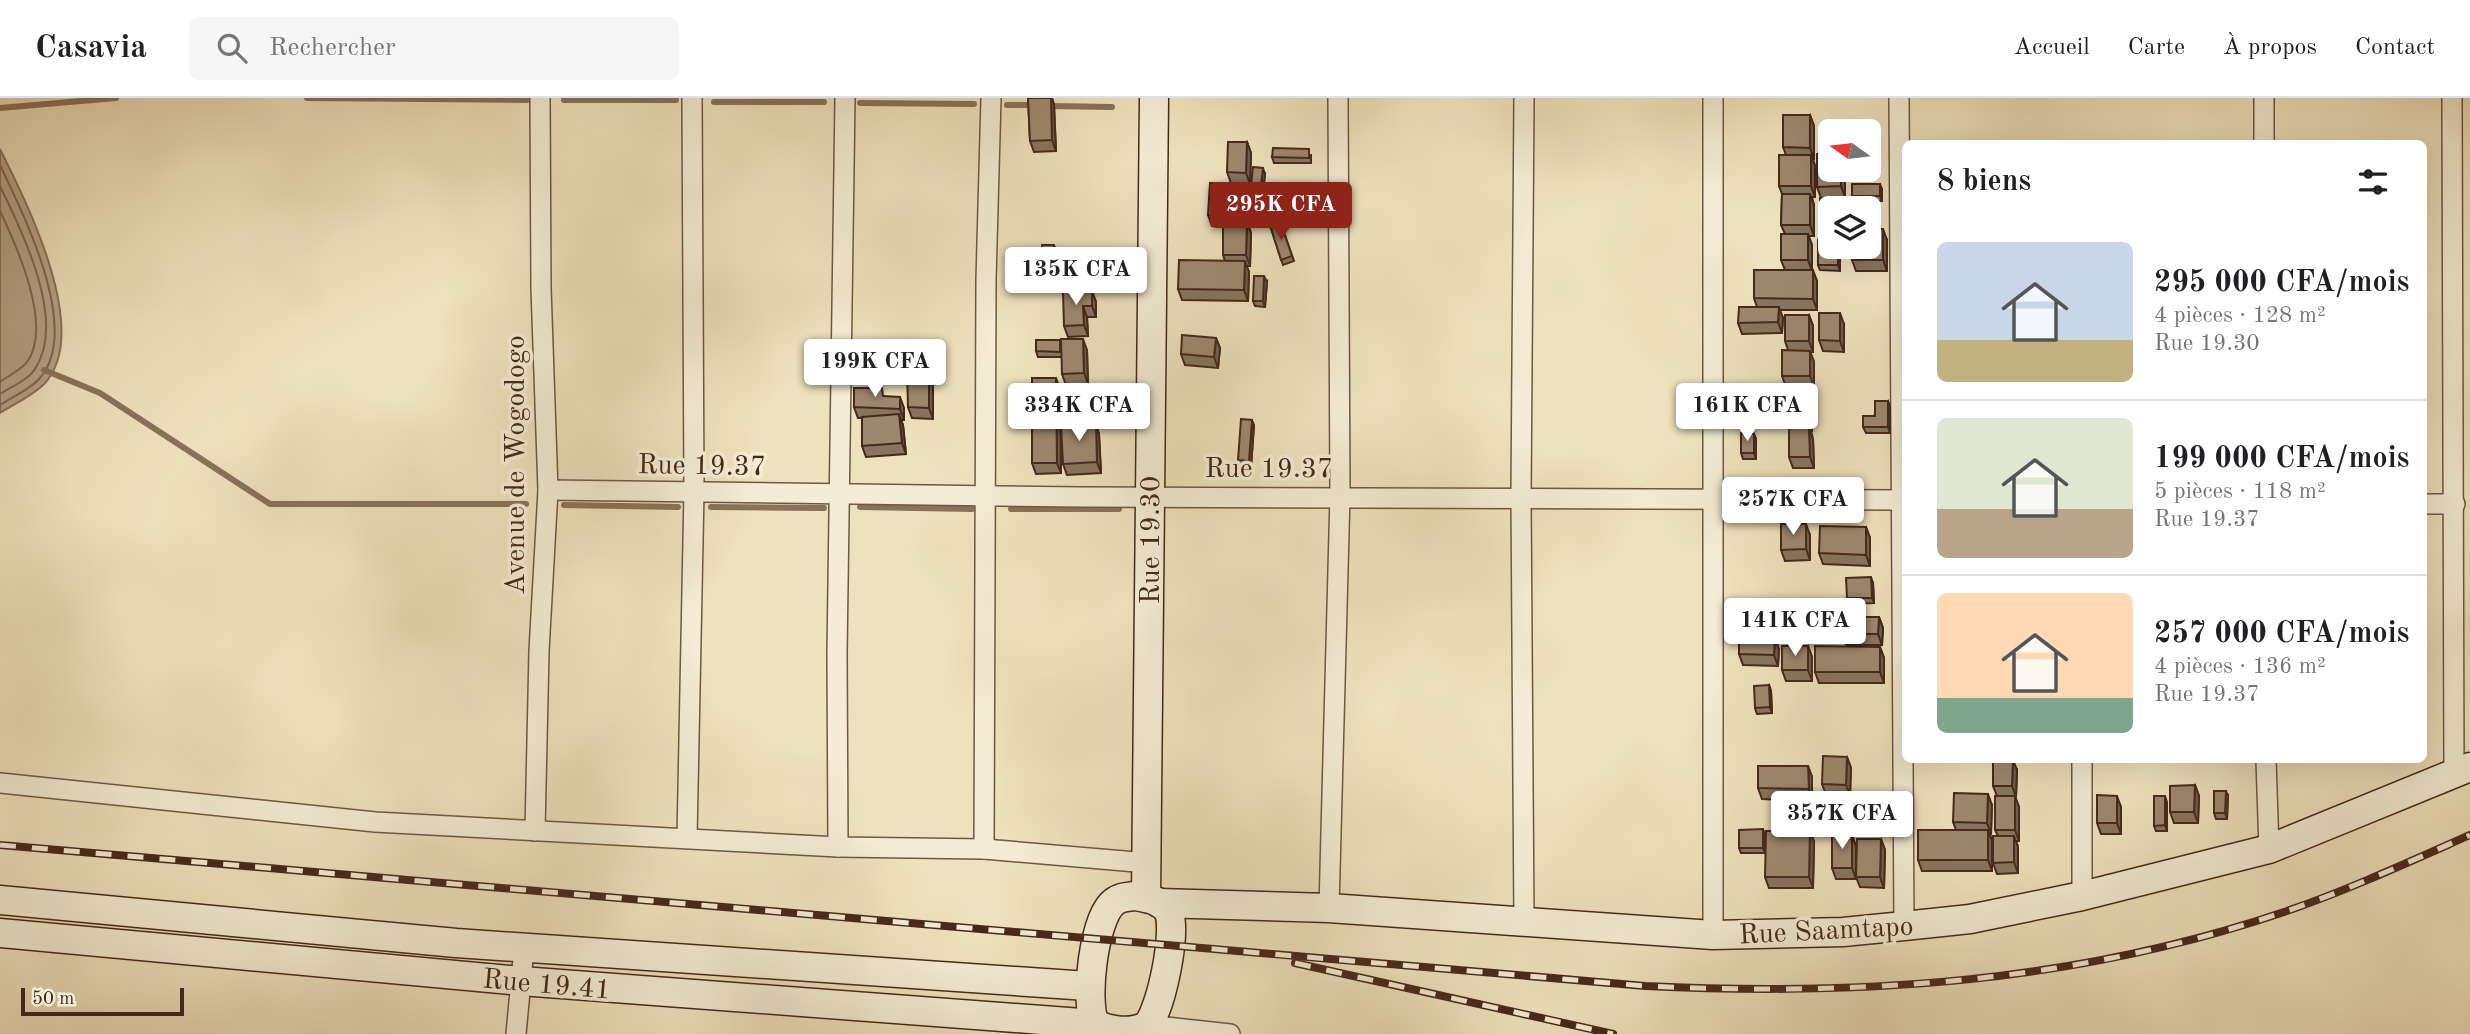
<!DOCTYPE html>
<html lang="fr">
<meta charset="utf-8">
<style>
:root{--surface:#fff;--page:#f6f6f6;--text:#202124;--muted:#757577;--line:#e0e0e0;--accent:#8f2418}
body{margin:0;font-family:"Old Standard TT",serif;background:var(--page);color:var(--text);height:100vh;display:flex;flex-direction:column;font-size:26px;white-space:nowrap}
*{box-sizing:border-box;margin:0}
p{font-size:23px;color:var(--muted)}
.icon{flex:none;width:38px;height:38px;fill:none;stroke:currentColor;stroke-width:2;stroke-linecap:round;stroke-linejoin:round}
.map{position:relative;flex:1;overflow:hidden}
.side{position:absolute;left:1902px;top:42px;width:525px;height:623px;display:flex;flex-direction:column;background:var(--surface);border-radius:10px;box-shadow:0 7px 28px #0002}
.side>*{flex:none}
.needle{width:46px;rotate:284deg}
.controls{position:absolute;left:1818px;top:21px;display:grid;gap:14px}
.controls a{display:grid;place-items:center;width:63px;height:63px;border-radius:10px;background:var(--surface);box-shadow:0 7px 28px #0002;font-size:35px}
.scale{position:absolute;left:21px;bottom:18px;width:163px;box-sizing:border-box;padding-left:7px;border:4px solid #46281b;border-top:0;font-size:19px;line-height:24px;white-space:nowrap;color:#46281b;-webkit-text-stroke:5px #f4ecd4;paint-order:stroke}
.price{position:absolute;translate:-50% -60px;padding:0 16px;border-radius:7px;background:#fff;color:#222;font-size:23px;line-height:46px;filter:drop-shadow(0 2px 4px #0008)}
.price::after{content:'';position:absolute;left:50%;top:42px;width:21px;height:16px;margin-left:-10px;background:inherit;clip-path:polygon(0 0,100% 0,50% 100%)}
.price.active{background:var(--accent);color:#fff}
ul{padding:0;list-style:none}
li{display:flex;align-items:center;gap:21px;height:175px;padding:0 35px}
li+li{border-top:2px solid var(--line)}
li span{display:grid;place-items:center;flex:none;width:196px;height:140px;border-radius:10px;color:#555}
li>.icon{margin-inline-start:auto}
span .icon{width:84px;height:84px;fill:#fffc;stroke-width:1}
li b{font-size:30px}
h2{display:flex;justify-content:space-between;align-items:center;height:84px;padding:0 35px;font-size:30px}
header{display:flex;align-items:center;gap:42px;box-sizing:border-box;height:98px;padding:0 35px;background:var(--surface);border-bottom:2px solid var(--line)}
header strong{font-size:33px}
nav{display:flex;gap:38px;margin-inline-start:auto;font-size:24px}
.search{width:490px;height:63px;background:var(--page);display:flex;align-items:center;gap:18px;box-sizing:border-box;padding:0 24px;border-radius:10px;color:var(--muted);font-size:26px}
.map>svg:first-child{display:block}
.water{fill:#b5a286;stroke:#89715b;stroke-width:2}
.lines{fill:none;stroke-linecap:round;stroke-linejoin:round}
.shore{stroke:#7e6550;stroke-width:2}
.stream{stroke:#89715b;stroke-width:6}
.street-casing{stroke:#705644;stroke-width:22}
.secondary-casing{stroke:#46281b;stroke-width:31}
.street{stroke:#f4ecd4;stroke-width:19}
.secondary{stroke:#f4ecd4;stroke-width:28}
.rail-casing{stroke:#46281b;stroke-width:8}
.rail{stroke:#f4ecd4;stroke-width:5;stroke-dasharray:16;stroke-linecap:butt}
.wall{fill:#87755f;stroke:#46281b;stroke-width:2}
.shaded-wall{fill:#6e5f4e;stroke:#46281b;stroke-width:2}
.building{fill:#9d886f;stroke:#46281b;stroke-width:2}
.labels{text-anchor:middle;stroke-width:7;stroke-linejoin:round;paint-order:stroke}
.street-label{font-size:28px;fill:#46281b;stroke:#f4ecd4}
</style>
<header>
<strong>Casavia</strong>
<div class="search"><svg class="icon" aria-label="search" viewBox="0 0 24 24"><circle cx="10" cy="10" r="6"/><path d="M15 15l6 6"/></svg>Rechercher</div>
<nav><a>Accueil</a><a>Carte</a><a>À propos</a><a>Contact</a></nav>
</header>
<div class="map">
<svg width="2470" height="936" viewBox="0 0 2470 936">
<rect width="100%" height="100%" fill="#eee1bd"/>
<filter id="stains"><feTurbulence type="fractalNoise" baseFrequency=".00286" numOctaves="4"/><feColorMatrix values="0 0 0 0 .2 0 0 0 0 .09 0 0 0 0 .02 0 0 0 .5 -.17"/></filter>
<radialGradient id="worn" r=".72"><stop offset=".6" stop-color="#630" stop-opacity="0"/><stop offset="1" stop-color="#630" stop-opacity=".3"/></radialGradient>
<path class="water" d="M0,51C26,103 92,233 45,285C34,297 14,306 0,315Z"/>
<g class="lines">
<g class="shore">
<path d="M0,67C23,116 82,231 40,280C31,291 12,299 0,307"/>
<path d="M0,88C22,134 67,223 35,271C28,282 11,289 0,296"/>
<path d="M0,113C17,149 53,228 27,264C21,272 8,278 0,284"/>
</g>
<g class="stream">
<path d="M307,0L527,2"/>
<path d="M564,2H676"/>
<path d="M714,4H824"/>
<path d="M860,5L974,6"/>
<path d="M1007,7H1037"/>
<path d="M1048,8L1112,9"/>
<path d="M0,10L116,0"/>
<path d="M44,272L100,295L270,406H526"/>
<path d="M564,407L678,409"/>
<path d="M711,409L824,410"/>
<path d="M860,409L972,411"/>
<path d="M1011,411H1119"/>
</g>
<g class="street-casing">
<g id="street">
<path d="M1524,0L1521,399L1524,825"/>
<path d="M1899,0L1904,828"/>
<path d="M2452,0L2454,678"/>
<path d="M2264,46V0"/>
<path d="M548,392L1082,399L1906,402"/>
<path d="M2424,406H2455"/>
<path d="M2082,662V798"/>
<path d="M2266,662L2269,751"/>
<path d="M0,685L375,724L838,749L984,751L1148,765"/>
<path d="M535,733L539,553L548,392L541,190L540,0"/>
<path d="M687,740L694,393L692,0"/>
<path d="M838,749L837,556L845,0"/>
<path d="M984,751L986,182L991,0"/>
<path d="M1329,810L1340,397L1338,0"/>
<path d="M1713,837V0"/>
<path d="M1148,927L1230,936"/>
<path d="M516,936L524,850"/>
</g>
</g>
<g class="secondary-casing">
<g id="secondary">
<path d="M1135,798C1147,800 1161,802 1168,813C1178,830 1161,915 1146,928C1131,936 1110,933 1095,926C1084,903 1094,819 1114,804C1120,799 1127,799 1135,798Z"/>
<path d="M1146,800L1154,0"/>
<path d="M0,802L456,845L1088,888"/>
<path d="M1159,805L1329,810L1713,837L1843,834L1904,828L1970,821L2082,798L2269,751L2470,669"/>
<path d="M0,835L521,883L1095,926"/>
</g>
</g>
<use href="#street" class="street"/>
<use href="#secondary" class="secondary"/>
<g class="rail-casing">
<g id="rail">
<path d="M0,747L1645,888C1863,898 2075,885 2284,814C2348,792 2409,764 2470,737"/>
<path d="M1295,865L1613,936"/>
</g>
</g>
<use href="#rail" class="rail"/>
</g>
<g class="wall">
<path d="M1028,0H1052L1054,7L1056,53L1034,54L1030,43Z"/>
<path d="M1810,17L1814,28V61H1813L1815,68V99H1812L1814,107V138H1808L1812,147V172L1817,183V212H1779L1783,220L1782,235L1742,236L1738,225L1757,209L1754,200L1785,172L1781,162L1785,136L1781,127L1782,96L1779,88L1786,57L1783,49Z"/>
<path d="M1247,44L1251,55L1250,86L1231,85L1227,74Z"/>
<path d="M1311,57V65H1274L1272,59Z"/>
<path d="M1873,67V78H1853L1851,72Z"/>
<path d="M1845,72V99L1826,100L1837,105L1830,110V138H1822L1820,133L1821,100L1817,89Z"/>
<path d="M1265,76L1263,94L1253,93L1251,87Z"/>
<path d="M1882,91V103H1854L1852,98Z"/>
<path d="M1241,97L1239,124H1247L1251,135L1250,168H1246L1249,174L1248,203L1182,202L1178,191L1225,163L1223,157V129L1212,128L1208,117Z"/>
<path d="M1281,126L1294,163L1283,167L1271,130Z"/>
<path d="M1887,142V173H1856L1852,162Z"/>
<path d="M1840,149V173L1820,172L1818,167Z"/>
<path d="M1056,152V187L1045,186L1042,181Z"/>
<path d="M1267,184L1265,209L1255,208L1253,203Z"/>
<path d="M1092,193L1096,204V219H1087L1088,238L1068,239L1064,228Z"/>
<path d="M1809,217L1813,228V254H1810L1814,264V289H1786L1782,278L1788,252L1785,243Z"/>
<path d="M1844,226V254L1823,253L1819,242Z"/>
<path d="M1216,240L1220,250L1218,270L1185,267L1181,256Z"/>
<path d="M1060,242L1062,246L1087,252L1088,286L1066,287L1062,276V259H1038L1036,253Z"/>
<path d="M929,271L933,282V321L912,320L908,309Z"/>
<path d="M1060,291L1061,375L1036,376L1032,365Z"/>
<path d="M885,298L904,310V322H901L903,327L906,356L866,359L862,348V320H858L854,309Z"/>
<path d="M1813,302L1812,333H1811L1813,341L1814,370H1793L1789,359L1790,330L1787,322Z"/>
<path d="M1888,303L1890,309V335H1866L1863,329Z"/>
<path d="M1254,327L1251,369L1240,368L1238,362Z"/>
<path d="M1099,336L1101,375L1067,377L1063,366Z"/>
<path d="M1754,336L1756,341V361H1743L1741,355Z"/>
<path d="M1866,429L1870,440V468L1823,466L1819,455Z"/>
<path d="M1810,437V462L1785,463L1781,452Z"/>
<path d="M1873,485L1874,505L1849,506L1847,500Z"/>
<path d="M1879,519L1883,530L1882,547H1846L1842,536Z"/>
<path d="M1808,548L1812,559V583H1786L1782,572Z"/>
<path d="M1880,549L1884,560V585H1819L1815,574Z"/>
<path d="M1779,551L1778,568L1743,567L1739,556Z"/>
<path d="M1769,587L1771,593L1772,615L1757,616L1755,610Z"/>
<path d="M1847,659L1851,670L1850,697H1826L1822,686Z"/>
<path d="M1946,662H1991V663H1947Z"/>
<path d="M1808,668L1812,679V702H1810L1812,705V735H1811L1814,744L1813,790H1769L1765,779L1788,733L1785,724V702L1762,701L1758,690Z"/>
<path d="M2017,672L2016,699H2015L2019,709V743H2016L2018,749V775L1997,776L1993,765L1998,738L1995,732L1997,698L1993,688Z"/>
<path d="M2195,687L2199,698L2198,725H2174L2170,714Z"/>
<path d="M2228,698L2227,721H2216L2214,715Z"/>
<path d="M2167,704V733H2156L2154,728Z"/>
<path d="M1992,707L1991,736H1990L1992,743V773H1922L1918,762L1956,732L1953,724Z"/>
<path d="M2121,709V736H2101L2097,725Z"/>
<path d="M1861,715V738H1852L1856,748V781H1836L1832,770L1835,737L1832,727Z"/>
<path d="M1765,737V755H1741L1739,750Z"/>
<path d="M1881,741L1885,752L1884,790L1860,789L1856,779Z"/>
</g>
<g class="shaded-wall">
<path d="M1051,0H1052L1054,7L1056,53L1052,42Z"/>
<path d="M1810,17L1814,28V61L1810,50Z"/>
<path d="M1247,44L1251,55L1250,86L1246,75Z"/>
<path d="M1811,57L1815,68V99L1811,88Z"/>
<path d="M1871,62L1873,67V78L1871,72Z"/>
<path d="M1263,70L1265,76L1263,94L1261,88Z"/>
<path d="M1841,72H1845V99L1841,88Z"/>
<path d="M1237,86L1241,97L1238,129L1234,118Z"/>
<path d="M1880,86L1882,91V103L1880,98Z"/>
<path d="M1810,96L1814,107V138L1810,127Z"/>
<path d="M1247,124L1251,135L1250,168L1246,157Z"/>
<path d="M1883,131L1887,142V173L1883,162Z"/>
<path d="M1808,136L1812,147V173L1808,162Z"/>
<path d="M1054,147L1056,152V187L1054,181Z"/>
<path d="M1838,149H1840V173L1838,167Z"/>
<path d="M1245,163L1249,174L1248,203L1244,192Z"/>
<path d="M1813,172L1817,183V212L1813,201Z"/>
<path d="M1264,178L1267,184L1265,209L1263,203Z"/>
<path d="M1092,193L1096,204V219L1092,208Z"/>
<path d="M1083,208L1087,219L1088,238L1084,227Z"/>
<path d="M1779,209L1783,220L1782,235L1778,224Z"/>
<path d="M1840,215L1844,226V254L1840,243Z"/>
<path d="M1809,217L1813,228V254L1809,243Z"/>
<path d="M1216,240L1220,250L1218,270L1214,259Z"/>
<path d="M1083,241L1087,252L1088,286L1084,275Z"/>
<path d="M1810,253L1814,264V289L1810,278Z"/>
<path d="M929,271L933,282V321L929,310Z"/>
<path d="M1056,280L1060,291L1061,375L1057,365Z"/>
<path d="M1809,291L1813,302L1812,333L1808,322Z"/>
<path d="M900,299L904,310V322L900,311Z"/>
<path d="M1888,303L1890,309V335L1888,329Z"/>
<path d="M899,316L903,327L906,356L902,345Z"/>
<path d="M1252,322L1254,327L1251,369L1249,363Z"/>
<path d="M1096,325L1099,336L1101,375L1097,364Z"/>
<path d="M1809,330L1813,341L1814,370L1810,359Z"/>
<path d="M1754,336L1756,341V361L1754,355Z"/>
<path d="M1806,426L1810,437V462L1806,451Z"/>
<path d="M1866,429L1870,440V468L1866,457Z"/>
<path d="M1871,479L1873,485L1874,505L1872,500Z"/>
<path d="M1879,519L1883,530L1882,547L1878,536Z"/>
<path d="M1775,540L1779,551L1778,568L1774,557Z"/>
<path d="M1808,548L1812,559V583L1808,572Z"/>
<path d="M1880,549L1884,560V585L1880,574Z"/>
<path d="M1769,587L1771,593L1772,615L1770,609Z"/>
<path d="M1847,659L1851,670L1850,697L1846,687Z"/>
<path d="M2013,662L2017,672L2016,699L2012,688Z"/>
<path d="M1808,668L1812,679V702L1809,691Z"/>
<path d="M2195,687L2199,698L2198,725L2194,714Z"/>
<path d="M2226,693L2228,698L2227,721L2225,715Z"/>
<path d="M1808,694L1812,705V735L1808,724Z"/>
<path d="M1988,696L1992,707L1991,736L1987,725Z"/>
<path d="M2015,698L2019,709V743L2015,732Z"/>
<path d="M2117,698L2121,709V736L2117,725Z"/>
<path d="M2165,698L2167,704V733L2165,727Z"/>
<path d="M1857,704L1861,715V738L1857,727Z"/>
<path d="M1763,731L1765,737V755L1763,750Z"/>
<path d="M1988,732L1992,743V773L1988,762Z"/>
<path d="M1810,733L1814,744L1813,790L1809,779Z"/>
<path d="M1852,737L1856,748V781L1852,770Z"/>
<path d="M2014,738L2018,749V775L2014,764Z"/>
<path d="M1881,741L1885,752L1884,790L1880,779Z"/>
</g>
<g class="building">
<path d="M1028,0H1051L1052,42L1030,43Z"/>
<path d="M1783,17H1810V50L1783,49Z"/>
<path d="M1228,44H1247L1246,75L1227,74Z"/>
<path d="M1273,50L1309,51V60L1272,59Z"/>
<path d="M1817,56H1830V72H1841V88L1817,89Z"/>
<rect x="1779" y="57" width="32" height="31"/>
<path d="M1869,62H1871V72H1851H1869Z"/>
<path d="M1253,69L1263,70L1261,88L1251,87Z"/>
<path d="M1210,85L1237,86L1234,118L1208,117Z"/>
<rect x="1852" y="86" width="28" height="12"/>
<path d="M1782,96H1810V127H1781Z"/>
<path d="M1820,100H1835V110H1830V133H1820Z"/>
<path d="M1223,124H1247L1246,157H1223Z"/>
<path d="M1281,126L1292,158L1281,162L1271,130Z"/>
<path d="M1869,131H1883V162H1852V149H1869Z"/>
<rect x="1781" y="136" width="27" height="26"/>
<path d="M1818,142H1830V149H1838V167H1818Z"/>
<rect x="1042" y="147" width="12" height="34"/>
<path d="M1179,162L1245,163L1244,192L1178,191Z"/>
<path d="M1754,172H1813V201L1754,200Z"/>
<path d="M1254,178H1264L1263,203H1253Z"/>
<path d="M1092,193V208H1083L1084,227L1064,228L1063,194Z"/>
<path d="M1739,209H1779L1778,224L1738,225Z"/>
<path d="M1819,215H1840V243L1819,242Z"/>
<rect x="1785" y="217" width="24" height="26"/>
<path d="M1182,237L1216,240L1214,259L1181,256Z"/>
<path d="M1061,241H1083L1084,275L1062,276Z"/>
<path d="M1036,242H1060V254L1036,253Z"/>
<path d="M1782,252L1810,253V278H1782Z"/>
<path d="M907,270L929,271V310L908,309Z"/>
<path d="M1032,280H1056L1057,365H1032Z"/>
<path d="M854,290H882L883,298L900,299V311L854,309Z"/>
<path d="M1788,291H1809L1808,322H1787Z"/>
<path d="M1875,303H1888V329H1863V318H1875Z"/>
<path d="M899,316L902,345L862,348V319Z"/>
<path d="M1241,321L1252,322L1249,363L1238,362Z"/>
<path d="M1096,325L1097,364L1063,366L1061,327Z"/>
<path d="M1789,330H1809L1810,359H1789Z"/>
<path d="M1741,335L1754,336V355H1741Z"/>
<path d="M1781,426H1806V451L1781,452Z"/>
<path d="M1820,428L1866,429V457L1819,455Z"/>
<path d="M1871,479L1872,500H1847L1846,480Z"/>
<path d="M1842,519H1879L1878,536H1842Z"/>
<path d="M1739,539L1775,540L1774,557L1739,556Z"/>
<rect x="1782" y="548" width="26" height="24"/>
<path d="M1815,548L1880,549V574H1815Z"/>
<path d="M1769,587L1770,609L1755,610L1754,588Z"/>
<path d="M1823,658L1847,659L1846,687L1822,686Z"/>
<path d="M1993,662H2013L2012,688H1993Z"/>
<path d="M1758,668H1808L1809,691L1758,690Z"/>
<path d="M2195,687L2194,714H2170V688Z"/>
<path d="M2214,693H2226L2225,715H2214Z"/>
<path d="M1808,694V724H1785V695Z"/>
<path d="M1954,695L1988,696L1987,725L1953,724Z"/>
<path d="M2097,697L2117,698V725H2097Z"/>
<rect x="1995" y="698" width="20" height="34"/>
<path d="M2154,698H2165V727L2154,728Z"/>
<path d="M1831,704H1857V727H1832Z"/>
<path d="M1763,731V750H1739V732Z"/>
<rect x="1918" y="732" width="70" height="30"/>
<path d="M1766,733H1810L1809,779H1765Z"/>
<rect x="1832" y="737" width="20" height="33"/>
<path d="M1993,738H2014V764L1993,765Z"/>
<path d="M1857,741H1881L1880,779H1856Z"/>
</g>
<g class="labels">
<g class="street-label">
<text transform="translate(702 366) rotate(1)" y="10">Rue 19.37</text>
<text transform="translate(514 367) rotate(-90)" y="10">Avenue de Wogodogo</text>
<text x="1269" y="379">Rue 19.37</text>
<text transform="translate(1149 442) rotate(-90)" y="10">Rue 19.30</text>
<text transform="translate(1826 831) rotate(-3)" y="10">Rue Saamtapo</text>
<text transform="translate(547 885) rotate(5)" y="10">Rue 19.41</text>
</g>
</g>
<rect width="100%" height="100%" filter="url(#stains)"/>
<rect width="100%" height="100%" fill="url(#worn)"/>
</svg>
<div class="controls">
<a><svg class="needle" viewBox="-14 -14 28 28"><path d="M0-13l5 13h-10z" fill="#e53935"/><path d="M0 13l5-13h-10z" fill="#757577"/></svg></a>
<a><svg class="icon" aria-label="layers" viewBox="0 0 24 24"><path d="M12 4l9 5-9 5-9-5zM3 14l9 5 9-5"/></svg></a>
</div>
<div class="scale">50 m</div>
<b class="price active" style="left:1281px;top:144px">295K CFA</b>
<b class="price" style="left:1076px;top:209px">135K CFA</b>
<b class="price" style="left:875px;top:301px">199K CFA</b>
<b class="price" style="left:1079px;top:345px">334K CFA</b>
<b class="price" style="left:1747px;top:345px">161K CFA</b>
<b class="price" style="left:1793px;top:439px">257K CFA</b>
<b class="price" style="left:1795px;top:560px">141K CFA</b>
<b class="price" style="left:1842px;top:753px">357K CFA</b>
<section class="side">
<h2>8 biens<svg class="icon" aria-label="filters" viewBox="0 0 24 24"><path d="M4 7h16M4 17h16"/><circle cx="9" cy="7" r="2"/><circle cx="15" cy="17" r="2"/></svg></h2>
<ul>
<li><span style="background:linear-gradient(#c9d6e8 70%,#c2b280 0)"><svg class="icon" aria-label="home" viewBox="0 0 24 24"><path d="M3 11l9-7 9 7M6 9v11h12V9"/></svg></span><div><b>295 000 CFA/mois</b><p>4 pièces · 128 m²</p><p>Rue 19.30</p></div></li>
<li><span style="background:linear-gradient(#dfe7d0 65%,#b9a48a 0)"><svg class="icon" aria-label="home" viewBox="0 0 24 24"><path d="M3 11l9-7 9 7M6 9v11h12V9"/></svg></span><div><b>199 000 CFA/mois</b><p>5 pièces · 118 m²</p><p>Rue 19.37</p></div></li>
<li><span style="background:linear-gradient(#ffd9b3 75%,#7fa58c 0)"><svg class="icon" aria-label="home" viewBox="0 0 24 24"><path d="M3 11l9-7 9 7M6 9v11h12V9"/></svg></span><div><b>257 000 CFA/mois</b><p>4 pièces · 136 m²</p><p>Rue 19.37</p></div></li>
</ul>
</section>
</div>
